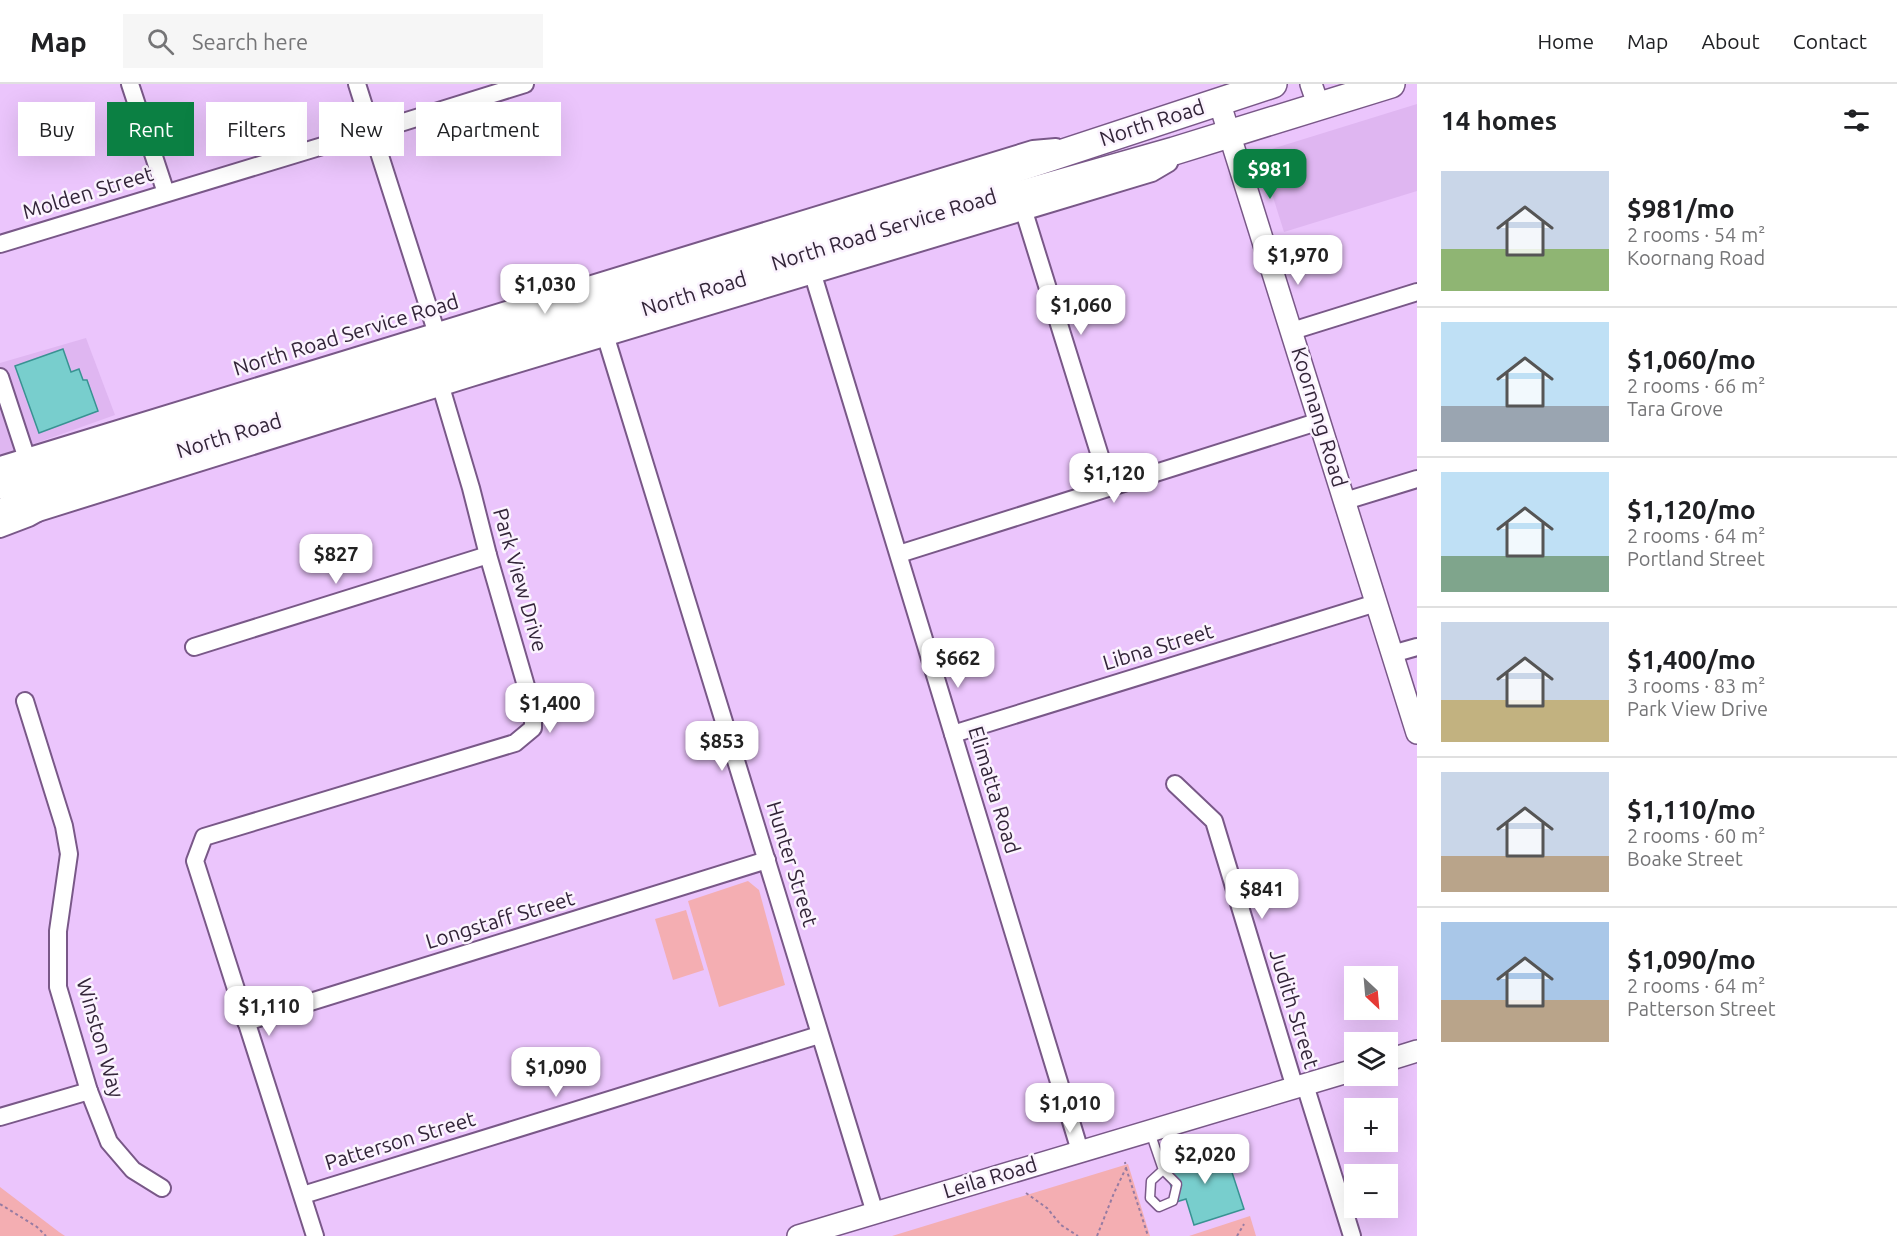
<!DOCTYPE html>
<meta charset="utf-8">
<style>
:root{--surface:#fff;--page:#f6f6f6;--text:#202124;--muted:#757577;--line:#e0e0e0;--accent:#0b8043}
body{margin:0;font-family:Ubuntu,sans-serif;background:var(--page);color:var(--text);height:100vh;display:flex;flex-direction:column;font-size:22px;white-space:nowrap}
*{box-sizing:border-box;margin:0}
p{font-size:20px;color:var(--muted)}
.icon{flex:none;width:33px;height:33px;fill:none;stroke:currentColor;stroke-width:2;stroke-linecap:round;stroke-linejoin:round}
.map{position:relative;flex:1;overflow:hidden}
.details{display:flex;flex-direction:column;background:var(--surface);width:480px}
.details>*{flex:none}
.banner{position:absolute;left:18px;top:18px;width:570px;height:54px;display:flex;gap:12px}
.needle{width:39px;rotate:154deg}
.buttons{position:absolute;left:1344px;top:882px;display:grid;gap:12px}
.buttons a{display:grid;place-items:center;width:54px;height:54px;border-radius:0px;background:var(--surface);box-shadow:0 6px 24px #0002;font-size:30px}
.price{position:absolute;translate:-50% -51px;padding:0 14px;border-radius:12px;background:#fff;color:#222;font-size:20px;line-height:39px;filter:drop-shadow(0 2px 3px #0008)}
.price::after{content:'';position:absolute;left:50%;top:36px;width:18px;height:14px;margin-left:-9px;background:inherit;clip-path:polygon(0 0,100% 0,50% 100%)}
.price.on{background:var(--accent);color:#fff}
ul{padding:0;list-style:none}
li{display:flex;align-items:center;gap:18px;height:150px;padding:0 24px}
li+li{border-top:2px solid var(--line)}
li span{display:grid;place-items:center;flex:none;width:168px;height:120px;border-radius:0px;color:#555}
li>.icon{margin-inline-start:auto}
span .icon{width:72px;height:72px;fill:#fffc;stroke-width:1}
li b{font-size:26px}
h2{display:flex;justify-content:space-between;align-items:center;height:72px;padding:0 24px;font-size:26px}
.chip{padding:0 21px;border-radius:0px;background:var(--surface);box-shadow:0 6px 24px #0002;font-size:21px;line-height:54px}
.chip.on{background:var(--accent);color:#fff}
header{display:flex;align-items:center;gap:36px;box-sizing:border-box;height:84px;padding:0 30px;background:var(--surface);border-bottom:2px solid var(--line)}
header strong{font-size:28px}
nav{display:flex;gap:33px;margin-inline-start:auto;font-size:21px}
.search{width:420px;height:54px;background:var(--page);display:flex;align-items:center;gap:15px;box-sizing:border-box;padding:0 21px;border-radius:0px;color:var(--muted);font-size:22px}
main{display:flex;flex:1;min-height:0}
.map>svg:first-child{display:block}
.built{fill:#dfb6f1}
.green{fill:#f4aeb2}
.building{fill:#78cecd;stroke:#399292;stroke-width:1.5}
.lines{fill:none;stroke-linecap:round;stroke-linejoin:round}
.service-casing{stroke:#795888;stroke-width:11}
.minor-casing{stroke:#795888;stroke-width:20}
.tertiary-casing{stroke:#795888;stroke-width:24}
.trunk-casing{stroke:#795888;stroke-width:30}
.path{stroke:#967ba2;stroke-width:2;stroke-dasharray:3 3;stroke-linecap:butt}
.service{stroke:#fff;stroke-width:8}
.minor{stroke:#fff;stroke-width:16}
.tertiary{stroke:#fff;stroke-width:21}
.trunk{stroke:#fff;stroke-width:27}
.labels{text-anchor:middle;stroke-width:5;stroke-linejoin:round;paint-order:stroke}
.street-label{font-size:21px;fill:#332539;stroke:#fbf3fe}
</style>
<header>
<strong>Map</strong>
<div class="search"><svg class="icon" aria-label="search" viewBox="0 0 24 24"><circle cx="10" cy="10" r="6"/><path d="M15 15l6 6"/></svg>Search here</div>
<nav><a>Home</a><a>Map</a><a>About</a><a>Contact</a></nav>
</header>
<main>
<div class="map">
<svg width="1417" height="1152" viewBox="0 0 1417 1152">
<rect width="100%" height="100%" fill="#ebc5fc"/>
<g class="built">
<path d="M1417,20V107L1284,148L1261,75L1265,67Z"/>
<path d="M86,254L115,331L0,372V279Z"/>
</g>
<g class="green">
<path d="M748,797L759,806L785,901L719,923L688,817Z"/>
<path d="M686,826L704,886L673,896L655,835Z"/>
<path d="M1128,1080L1150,1152H892Z"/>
<path d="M0,1103L59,1148L65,1152H0Z"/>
<path d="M1250,1132L1256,1152H1189Z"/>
</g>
<g class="building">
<path d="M63,265L71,288L79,285L83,296H87L98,327L39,349L15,282Z"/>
<path d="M1223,1061L1244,1125L1194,1141L1186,1115L1176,1118L1164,1080Z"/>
</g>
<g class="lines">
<g class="service-casing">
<path id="service" d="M1150,1048L1163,1086L1151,1097L1150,1114L1159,1123L1173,1117L1177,1100L1163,1086"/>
</g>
<g class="minor-casing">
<g id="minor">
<path d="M130,0L166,109"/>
<path d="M357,0L369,38"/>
<path d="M381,45L525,0"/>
<path d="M375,56L436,247L440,255"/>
<path d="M1021,118L1110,404"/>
<path d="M0,160L362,50"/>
<path d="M810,181L1080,1067"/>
<path d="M603,244L875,1129"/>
<path d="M1292,247L1417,208"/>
<path d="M0,293L29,381"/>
<path d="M0,381L1033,65L1056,63"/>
<path d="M1345,417L1417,395"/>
<path d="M19,424L38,429L471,294L1152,89L1169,79L1172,70"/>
<path d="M0,445L29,434L38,429"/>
<path d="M899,470L1320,337"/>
<path d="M194,563L488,471"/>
<path d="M1392,570L1417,563"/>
<path d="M25,617L64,742L69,770L58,847V903L89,1007L109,1058L133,1086L162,1104"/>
<path d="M953,650L1376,519"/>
<path d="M1175,700L1214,737L1295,1004"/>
<path d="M246,938L767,776"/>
<path d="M1305,1001L1352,1152"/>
<path d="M0,1033L89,1007"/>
<path d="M303,1111L819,951"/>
<path d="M315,1152L195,777L204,753L515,659L533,644V626L488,471L471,404L441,303"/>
</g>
</g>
<g class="tertiary-casing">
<g id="tertiary">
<path d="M1311,0L1319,23"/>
<path d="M1219,17L1417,649"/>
<path d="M1388,976L1417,967"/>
<path d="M798,1152L1354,986"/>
</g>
</g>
<g class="trunk-casing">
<g id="trunk">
<path d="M0,401L443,261L899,123L1273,0"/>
<path d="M0,429L81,398L450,283L1019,111L1174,67L1391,0"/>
</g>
</g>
<g class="path">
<path d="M1126,1084L1148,1152"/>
<path d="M1026,1109L1047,1124L1061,1141L1078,1152"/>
<path d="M0,1120L37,1143L46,1152"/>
<path d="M1097,1152L1114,1109L1126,1084L1125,1078"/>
<path d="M1237,1152L1244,1140"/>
</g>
<use href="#service" class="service"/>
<use href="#minor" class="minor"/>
<use href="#tertiary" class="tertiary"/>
<use href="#trunk" class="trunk"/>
</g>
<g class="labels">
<g class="street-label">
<text transform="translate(1152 39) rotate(-18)" y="7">North Road</text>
<text transform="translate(88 109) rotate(-17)" y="7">Molden Street</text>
<text transform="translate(884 146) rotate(-17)" y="7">North Road Service Road</text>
<text transform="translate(694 210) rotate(-17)" y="7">North Road</text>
<text transform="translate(346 251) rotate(-17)" y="7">North Road Service Road</text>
<text transform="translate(1319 333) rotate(73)" y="7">Koornang Road</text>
<text transform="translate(229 352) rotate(-17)" y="7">North Road</text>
<text transform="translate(520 496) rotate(74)" y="7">Park View Drive</text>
<text transform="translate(1158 563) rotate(-17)" y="7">Libna Street</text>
<text transform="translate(994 706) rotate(73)" y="7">Elimatta Road</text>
<text transform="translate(792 780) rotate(73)" y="7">Hunter Street</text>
<text transform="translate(500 836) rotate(-17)" y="7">Longstaff Street</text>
<text transform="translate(1294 925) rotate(73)" y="7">Judith Street</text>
<text transform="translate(100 954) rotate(74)" y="7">Winston Way</text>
<text transform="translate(400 1057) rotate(-17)" y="7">Patterson Street</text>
<text transform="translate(990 1094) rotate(-17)" y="7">Leila Road</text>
</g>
</g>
</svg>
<div class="buttons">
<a><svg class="needle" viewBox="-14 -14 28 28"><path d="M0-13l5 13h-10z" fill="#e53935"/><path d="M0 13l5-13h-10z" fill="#757577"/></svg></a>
<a><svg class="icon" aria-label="layers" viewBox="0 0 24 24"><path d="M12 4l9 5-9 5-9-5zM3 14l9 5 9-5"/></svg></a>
<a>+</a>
<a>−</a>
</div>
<b class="price on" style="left:1270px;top:116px">$981</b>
<b class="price" style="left:1298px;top:202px">$1,970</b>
<b class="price" style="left:545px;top:231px">$1,030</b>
<b class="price" style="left:1081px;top:252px">$1,060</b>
<b class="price" style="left:1114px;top:420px">$1,120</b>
<b class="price" style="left:336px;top:501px">$827</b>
<b class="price" style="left:958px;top:605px">$662</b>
<b class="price" style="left:550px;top:650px">$1,400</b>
<b class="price" style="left:722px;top:688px">$853</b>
<b class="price" style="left:1262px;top:836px">$841</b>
<b class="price" style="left:269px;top:953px">$1,110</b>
<b class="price" style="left:556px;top:1014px">$1,090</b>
<b class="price" style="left:1070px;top:1050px">$1,010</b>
<b class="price" style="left:1205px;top:1101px">$2,020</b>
<div class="banner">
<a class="chip">Buy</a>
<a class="chip on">Rent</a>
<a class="chip">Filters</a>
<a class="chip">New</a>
<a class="chip">Apartment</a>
</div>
</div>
<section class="details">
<h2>14 homes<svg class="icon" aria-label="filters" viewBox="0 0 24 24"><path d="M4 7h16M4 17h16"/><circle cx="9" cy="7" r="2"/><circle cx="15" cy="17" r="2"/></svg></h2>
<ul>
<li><span style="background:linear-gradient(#c9d6e8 65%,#8fb573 0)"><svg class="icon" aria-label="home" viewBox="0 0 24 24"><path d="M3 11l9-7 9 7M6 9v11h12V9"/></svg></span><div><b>$981/mo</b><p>2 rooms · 54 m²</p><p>Koornang Road</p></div></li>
<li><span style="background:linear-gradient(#bfe0f5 70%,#9aa5b1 0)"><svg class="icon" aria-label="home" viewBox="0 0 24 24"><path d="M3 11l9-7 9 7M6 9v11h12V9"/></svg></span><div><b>$1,060/mo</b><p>2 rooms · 66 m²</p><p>Tara Grove</p></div></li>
<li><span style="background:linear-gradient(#bfe0f5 70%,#7fa58c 0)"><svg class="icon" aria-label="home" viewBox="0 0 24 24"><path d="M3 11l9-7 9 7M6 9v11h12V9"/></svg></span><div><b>$1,120/mo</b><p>2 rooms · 64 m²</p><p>Portland Street</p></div></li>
<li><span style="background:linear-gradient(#c9d6e8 65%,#c2b280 0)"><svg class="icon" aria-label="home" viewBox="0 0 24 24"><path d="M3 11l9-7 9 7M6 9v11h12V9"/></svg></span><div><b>$1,400/mo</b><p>3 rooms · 83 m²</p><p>Park View Drive</p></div></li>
<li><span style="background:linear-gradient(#c9d6e8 70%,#b9a48a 0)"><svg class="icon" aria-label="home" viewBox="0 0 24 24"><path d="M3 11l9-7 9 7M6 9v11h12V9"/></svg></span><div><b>$1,110/mo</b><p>2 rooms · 60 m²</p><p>Boake Street</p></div></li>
<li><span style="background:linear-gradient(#a9c7e8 65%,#b9a48a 0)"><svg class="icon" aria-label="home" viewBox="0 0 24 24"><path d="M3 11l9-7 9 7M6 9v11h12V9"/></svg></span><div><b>$1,090/mo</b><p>2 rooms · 64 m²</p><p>Patterson Street</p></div></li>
</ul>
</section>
</main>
